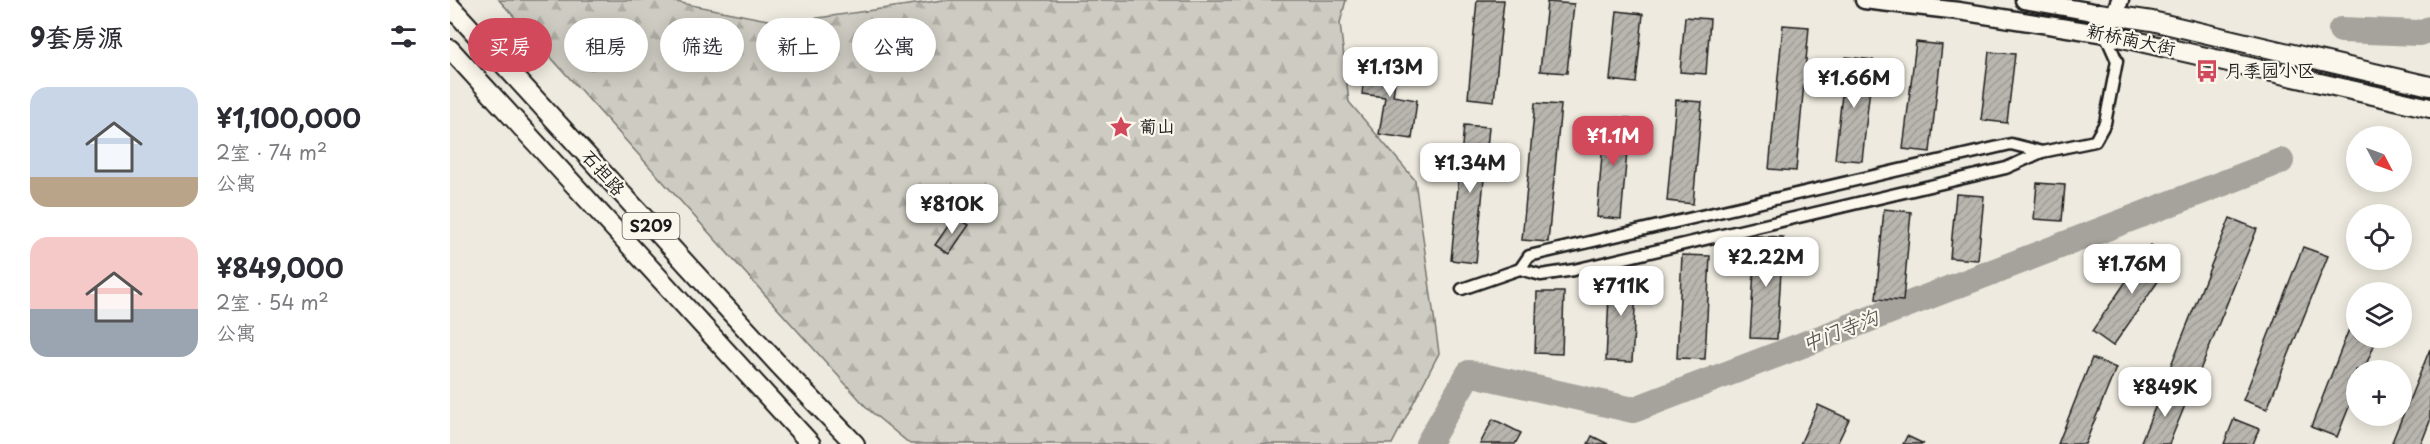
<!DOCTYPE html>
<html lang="zh">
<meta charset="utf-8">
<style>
:root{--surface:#fff;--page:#f7f7f7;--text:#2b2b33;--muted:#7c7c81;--accent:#d1495b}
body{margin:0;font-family:"Playpen Sans","LXGW WenKai TC",sans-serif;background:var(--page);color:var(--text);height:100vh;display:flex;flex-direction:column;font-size:22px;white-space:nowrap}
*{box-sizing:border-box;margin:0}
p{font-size:20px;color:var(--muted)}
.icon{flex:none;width:33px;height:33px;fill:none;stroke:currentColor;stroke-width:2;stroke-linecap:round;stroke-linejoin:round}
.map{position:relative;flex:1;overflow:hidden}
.details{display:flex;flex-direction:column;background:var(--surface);width:450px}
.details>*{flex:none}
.top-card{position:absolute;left:18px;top:18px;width:570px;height:54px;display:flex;gap:12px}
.needle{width:39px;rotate:131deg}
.buttons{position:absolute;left:1896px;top:126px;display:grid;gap:12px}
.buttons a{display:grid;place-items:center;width:66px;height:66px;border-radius:50%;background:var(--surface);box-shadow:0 3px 15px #0003;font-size:30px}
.price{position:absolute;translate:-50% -51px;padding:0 14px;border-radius:12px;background:#fff;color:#222;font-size:20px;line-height:39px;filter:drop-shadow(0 2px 3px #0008)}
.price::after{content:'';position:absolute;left:50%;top:36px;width:18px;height:14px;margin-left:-9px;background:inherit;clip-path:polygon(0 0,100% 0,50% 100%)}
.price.on{background:var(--accent);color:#fff}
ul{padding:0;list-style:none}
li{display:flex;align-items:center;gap:18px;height:150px;padding:0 30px}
li span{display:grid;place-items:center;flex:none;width:168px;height:120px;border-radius:18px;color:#555}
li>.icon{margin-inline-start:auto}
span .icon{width:72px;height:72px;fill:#fffc;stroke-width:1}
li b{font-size:26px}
h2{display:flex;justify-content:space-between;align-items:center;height:72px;padding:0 30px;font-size:26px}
.pill{padding:0 21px;border-radius:27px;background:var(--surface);box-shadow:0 3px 15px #0003;font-size:21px;line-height:54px}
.pill.on{background:var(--accent);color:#fff}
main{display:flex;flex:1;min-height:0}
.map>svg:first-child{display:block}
.forest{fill:url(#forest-firs);stroke:#75746f;stroke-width:1.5}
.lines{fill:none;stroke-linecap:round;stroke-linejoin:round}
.river{stroke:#a6a39d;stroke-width:26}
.building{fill:url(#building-hatch);stroke:#1c1c1c;stroke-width:1.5}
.street-casing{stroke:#1c1c1c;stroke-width:15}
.secondary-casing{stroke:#1c1c1c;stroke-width:21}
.primary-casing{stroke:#1c1c1c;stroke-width:22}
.street{stroke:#fbf7ec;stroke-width:10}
.secondary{stroke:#fbf7ec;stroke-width:16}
.primary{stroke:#fbf7ec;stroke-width:18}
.labels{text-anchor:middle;stroke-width:4.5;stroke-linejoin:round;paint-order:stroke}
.shield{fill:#fbf7ec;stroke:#5f5e5a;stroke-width:1.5}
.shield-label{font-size:16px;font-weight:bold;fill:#1c1c1c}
.street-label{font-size:18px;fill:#1c1c1c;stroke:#fbf7ec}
.poi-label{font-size:18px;fill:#1c1c1c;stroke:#fbf7ec;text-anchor:start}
.water-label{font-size:20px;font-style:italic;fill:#5a5956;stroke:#fbf7ec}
</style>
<main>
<section class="details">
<h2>9套房源<svg class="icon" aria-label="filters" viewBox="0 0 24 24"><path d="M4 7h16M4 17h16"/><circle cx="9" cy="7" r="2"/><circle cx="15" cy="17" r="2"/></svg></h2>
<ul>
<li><span style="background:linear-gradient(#c9d6e8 75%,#b9a48a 0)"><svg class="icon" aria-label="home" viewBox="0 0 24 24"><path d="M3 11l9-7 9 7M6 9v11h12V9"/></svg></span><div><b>¥1,100,000</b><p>2室 · 74 m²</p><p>公寓</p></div></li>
<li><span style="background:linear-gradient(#f6c9c9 60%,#9aa5b1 0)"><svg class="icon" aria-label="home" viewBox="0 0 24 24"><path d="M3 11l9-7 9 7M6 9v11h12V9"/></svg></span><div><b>¥849,000</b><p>2室 · 54 m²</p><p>公寓</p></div></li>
</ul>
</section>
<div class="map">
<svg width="1980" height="444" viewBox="0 0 1980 444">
<defs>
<pattern id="forest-firs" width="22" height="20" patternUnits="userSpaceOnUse" patternTransform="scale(1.5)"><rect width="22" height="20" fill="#ceccc2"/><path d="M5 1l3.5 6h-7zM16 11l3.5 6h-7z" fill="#b0afa6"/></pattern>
<pattern id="building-hatch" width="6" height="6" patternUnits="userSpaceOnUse" patternTransform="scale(1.5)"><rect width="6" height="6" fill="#b9b6af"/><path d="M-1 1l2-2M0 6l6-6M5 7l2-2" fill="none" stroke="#9e9c96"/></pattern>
</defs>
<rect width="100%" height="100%" fill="#eeeadf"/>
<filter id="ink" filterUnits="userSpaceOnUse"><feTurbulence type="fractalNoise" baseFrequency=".0167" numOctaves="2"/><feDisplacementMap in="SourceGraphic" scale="12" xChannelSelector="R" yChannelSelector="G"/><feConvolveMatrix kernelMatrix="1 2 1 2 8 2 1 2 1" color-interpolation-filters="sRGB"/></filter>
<g filter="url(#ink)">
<path class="forest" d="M49,0H216L333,23L493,0H896L890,23L899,102L965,180L989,353L942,444H460L419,410Z"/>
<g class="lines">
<g class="river">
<path d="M1891,30L1969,33L1980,29"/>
<path d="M978,444L1019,373L1183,410L1831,161"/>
</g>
</g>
<g class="building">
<path d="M1027,0H1054L1044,101L1018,98Z"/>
<path d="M1097,2L1124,4L1117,73L1090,71Z"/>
<path d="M1167,11L1193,14L1186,83L1160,80Z"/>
<path d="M1235,17L1260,19L1256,74L1230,72Z"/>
<path d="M1333,25L1359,27L1346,171L1319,169Z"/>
<path d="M1466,42L1492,45L1480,152L1453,149Z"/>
<path d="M1539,52L1565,54L1557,123L1531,120Z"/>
<path d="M917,57L948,61L943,96L967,100L962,139L929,134L935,97L912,94Z"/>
<path d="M1396,57L1423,60L1412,161L1385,159Z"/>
<path d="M1226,100L1252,102L1243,204L1217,201Z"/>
<path d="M1085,103L1111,105L1098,242L1072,240Z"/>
<path d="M1155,117L1180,118L1171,219L1147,217Z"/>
<path d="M1014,125L1039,127L1026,263L1001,260Z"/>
<path d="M1587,183L1615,185L1612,221L1584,219Z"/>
<path d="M1506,194L1534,196L1528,260L1500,258Z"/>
<path d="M1434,209L1461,212L1453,301L1426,299Z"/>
<path d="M505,216L519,225L499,254L485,245Z"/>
<path d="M1780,218L1807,229L1746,380L1719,370Z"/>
<path d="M1306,236L1333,237L1327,339L1300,338Z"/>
<path d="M1701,245L1723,260L1663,346L1642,331Z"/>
<path d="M1853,247L1878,256L1817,409L1793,400Z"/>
<path d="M1232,255L1260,256L1255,359L1227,358Z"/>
<path d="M1160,273L1187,274L1182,362L1156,361Z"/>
<path d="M1087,292H1114L1112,354L1085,353Z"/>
<path d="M1906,311V338H1927L1914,370H1906V389L1887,437L1861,427Z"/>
<path d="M1980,349V421L1971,444H1947L1942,442Z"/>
<path d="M1642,358L1666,368L1635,444H1608Z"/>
<path d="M1713,388L1738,398L1719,444H1690Z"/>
<path d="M1368,405L1399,419L1387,444H1350Z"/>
<path d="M1043,419L1071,433L1065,444H1030Z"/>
<path d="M1784,419L1809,429L1803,444H1774Z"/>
<path d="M1142,436L1158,444H1138Z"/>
<path d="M1457,436L1474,444H1453Z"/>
</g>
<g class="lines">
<g class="street-casing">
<g id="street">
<path d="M1070,269L1079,256L1561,144L1592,152"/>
<path d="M1012,289L1070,269L1091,275L1124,270L1556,168L1592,152L1645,141L1655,123L1667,61L1655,34"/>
</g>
</g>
<g class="secondary-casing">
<g id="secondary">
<path d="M1414,0L1509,11L1655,34"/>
<path d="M1574,0L1649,13"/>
<path d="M1660,25L1670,0"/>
</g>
</g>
<g class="primary-casing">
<g id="primary">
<path d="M0,6L329,365L405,444"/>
<path d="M1649,13L1702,21L1980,86"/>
<path d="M1655,34L1980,108"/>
<path d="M0,49L361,444"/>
</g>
</g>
<use href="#street" class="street"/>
<use href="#secondary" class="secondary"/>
<use href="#primary" class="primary"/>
</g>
</g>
<defs>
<g id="bus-bare" transform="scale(1.8)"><path d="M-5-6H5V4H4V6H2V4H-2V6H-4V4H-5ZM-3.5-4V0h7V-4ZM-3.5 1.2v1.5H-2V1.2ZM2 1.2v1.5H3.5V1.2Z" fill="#d1495b" stroke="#fbf7ec" stroke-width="2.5" paint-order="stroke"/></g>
<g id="sight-bare" transform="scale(1.8)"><path d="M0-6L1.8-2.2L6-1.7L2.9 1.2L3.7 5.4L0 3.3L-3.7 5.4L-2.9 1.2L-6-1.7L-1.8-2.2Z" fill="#d1495b" stroke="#fbf7ec" stroke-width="2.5" paint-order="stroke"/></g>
</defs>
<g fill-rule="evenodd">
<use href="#bus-bare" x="1757" y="71"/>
<use href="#sight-bare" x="671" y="127"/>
</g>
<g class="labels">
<rect class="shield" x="172.5" y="213" width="57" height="26" rx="4.5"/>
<g class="shield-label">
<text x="201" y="232">S209</text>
</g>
<g class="street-label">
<text transform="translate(1681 40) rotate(12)" y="6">新桥南大街</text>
<text transform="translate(153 173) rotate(48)" y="6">石担路</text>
</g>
<g class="poi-label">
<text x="1775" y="77">月季园小区</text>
<text x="689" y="133">葡山</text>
</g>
<g class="water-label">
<text transform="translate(1390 331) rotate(-21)" y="7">中门寺沟</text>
</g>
</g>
</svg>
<div class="buttons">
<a><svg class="needle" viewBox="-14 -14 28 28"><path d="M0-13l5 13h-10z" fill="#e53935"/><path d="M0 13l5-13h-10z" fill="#7c7c81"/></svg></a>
<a><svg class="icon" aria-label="locate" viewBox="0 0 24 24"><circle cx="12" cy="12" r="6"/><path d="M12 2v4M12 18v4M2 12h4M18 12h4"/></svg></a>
<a><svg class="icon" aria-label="layers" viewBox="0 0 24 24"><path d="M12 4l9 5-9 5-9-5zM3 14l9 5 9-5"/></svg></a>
<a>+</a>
</div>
<b class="price" style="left:940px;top:98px">¥1.13M</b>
<b class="price" style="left:1404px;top:109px">¥1.66M</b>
<b class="price on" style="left:1163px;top:167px">¥1.1M</b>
<b class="price" style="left:1020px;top:194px">¥1.34M</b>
<b class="price" style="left:502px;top:235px">¥810K</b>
<b class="price" style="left:1316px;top:288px">¥2.22M</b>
<b class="price" style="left:1682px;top:295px">¥1.76M</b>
<b class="price" style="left:1171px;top:317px">¥711K</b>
<b class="price" style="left:1715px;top:418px">¥849K</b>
<div class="top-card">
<a class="pill on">买房</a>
<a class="pill">租房</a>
<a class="pill">筛选</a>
<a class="pill">新上</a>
<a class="pill">公寓</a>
</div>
</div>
</main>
